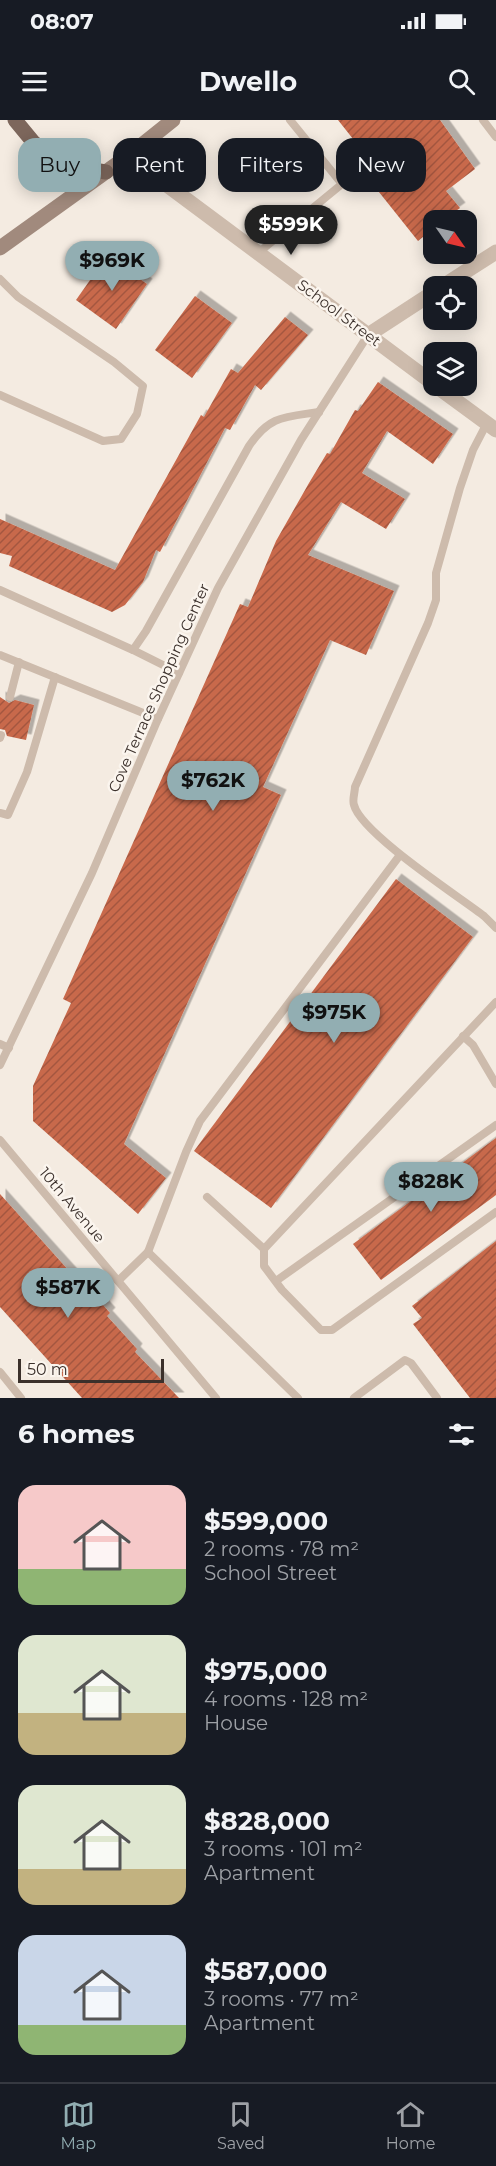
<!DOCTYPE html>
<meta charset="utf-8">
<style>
:root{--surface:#171b24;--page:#20242c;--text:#f1f3f6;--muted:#9ea1a6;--line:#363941;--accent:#92aeb2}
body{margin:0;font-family:Montserrat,sans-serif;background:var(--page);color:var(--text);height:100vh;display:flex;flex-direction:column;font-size:22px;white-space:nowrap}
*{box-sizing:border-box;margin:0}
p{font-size:20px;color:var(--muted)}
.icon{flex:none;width:33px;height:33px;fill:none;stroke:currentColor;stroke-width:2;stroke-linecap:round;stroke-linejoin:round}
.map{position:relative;height:1278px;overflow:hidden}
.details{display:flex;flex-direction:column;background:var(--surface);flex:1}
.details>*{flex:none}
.hud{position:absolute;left:18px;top:18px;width:460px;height:54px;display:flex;gap:12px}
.needle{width:39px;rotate:124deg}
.buttons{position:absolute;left:423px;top:90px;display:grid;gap:12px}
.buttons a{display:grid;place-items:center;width:54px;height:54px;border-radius:12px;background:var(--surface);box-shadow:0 3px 15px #0003;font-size:30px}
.scale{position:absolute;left:18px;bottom:15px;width:146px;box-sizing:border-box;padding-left:6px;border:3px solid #3b302b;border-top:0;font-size:16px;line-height:21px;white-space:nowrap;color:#3b302b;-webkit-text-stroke:4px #fbf5ee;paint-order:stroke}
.price{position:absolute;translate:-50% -51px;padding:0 14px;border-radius:21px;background:var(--accent);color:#111;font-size:20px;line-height:39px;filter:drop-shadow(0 2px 3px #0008)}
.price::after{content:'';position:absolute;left:50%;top:36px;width:18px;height:14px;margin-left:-9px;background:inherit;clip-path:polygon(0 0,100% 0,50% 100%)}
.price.current{background:#222;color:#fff}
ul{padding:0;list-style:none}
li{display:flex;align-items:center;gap:18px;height:150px;padding:0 18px}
li span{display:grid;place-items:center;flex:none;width:168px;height:120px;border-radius:18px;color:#555}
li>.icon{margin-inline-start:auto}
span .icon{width:72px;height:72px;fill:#fffc;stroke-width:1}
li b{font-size:26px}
h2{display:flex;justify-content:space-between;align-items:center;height:72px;padding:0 18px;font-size:26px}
.chip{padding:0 21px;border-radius:18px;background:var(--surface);box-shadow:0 3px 15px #0003;font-size:21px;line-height:54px}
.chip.current{background:var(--accent);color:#111}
.status{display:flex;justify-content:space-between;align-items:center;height:42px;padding:0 30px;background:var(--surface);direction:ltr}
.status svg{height:16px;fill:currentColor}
header{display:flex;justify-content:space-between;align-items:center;height:78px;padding:0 18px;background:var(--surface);font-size:27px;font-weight:700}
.tabs{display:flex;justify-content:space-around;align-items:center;height:84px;border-top:2px solid var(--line);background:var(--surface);font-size:16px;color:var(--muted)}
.tabs a{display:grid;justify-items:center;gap:3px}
.tabs .current{color:var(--accent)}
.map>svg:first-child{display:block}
.building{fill:url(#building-hatch);filter:url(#shadow)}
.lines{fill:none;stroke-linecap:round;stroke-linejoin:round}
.lane{stroke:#cdbbac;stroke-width:8}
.street{stroke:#cdbbac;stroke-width:15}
.secondary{stroke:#a18a7d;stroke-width:15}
.primary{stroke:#7d675c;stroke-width:15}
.labels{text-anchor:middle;stroke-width:5;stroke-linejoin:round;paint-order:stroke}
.street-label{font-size:15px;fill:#3b302b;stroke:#fbf5ee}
</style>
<div class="status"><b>08:07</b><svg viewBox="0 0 49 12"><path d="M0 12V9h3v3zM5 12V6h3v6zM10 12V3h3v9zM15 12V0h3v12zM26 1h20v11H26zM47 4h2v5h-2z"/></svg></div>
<header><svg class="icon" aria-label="menu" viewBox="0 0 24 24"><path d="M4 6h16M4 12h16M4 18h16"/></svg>Dwello<svg class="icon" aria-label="search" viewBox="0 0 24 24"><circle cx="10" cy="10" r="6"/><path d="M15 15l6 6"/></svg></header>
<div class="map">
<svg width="496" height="1278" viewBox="0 0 496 1278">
<defs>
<pattern id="building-hatch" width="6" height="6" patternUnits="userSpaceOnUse" patternTransform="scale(1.5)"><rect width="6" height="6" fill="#c8694b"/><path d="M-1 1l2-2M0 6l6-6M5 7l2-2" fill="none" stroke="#a4573f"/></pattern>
<filter id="shadow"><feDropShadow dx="5.5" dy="-5.5" stdDeviation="0" flood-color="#0004"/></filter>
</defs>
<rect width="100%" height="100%" fill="#f4ebe1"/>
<g class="building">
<path d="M338,0H440L475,49L446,71L460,88L443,100H434V108L418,121L363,52L361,53L345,33L357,24Z"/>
<path d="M107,136L147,164L116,209L76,180Z"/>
<path d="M195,176L232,203L192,258L155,230Z"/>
<path d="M285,197L308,215L261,270L255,265L230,310L225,308L160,432L156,430L143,462L125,485L112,492L9,446L12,436L0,433V399L115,450L201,295L204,297L231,249L238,253Z"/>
<path d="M378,262L453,314L433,344L387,311L362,353L405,379L386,409L341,382L308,435L394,471L366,535L330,520L263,667L281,675L124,1024L166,1058L138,1094L33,1001V966L71,883L63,879L240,484L248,487L276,421L309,363L327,333L330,334L355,290L358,291Z"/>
<path d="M0,577L9,583L15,580L34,585L26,620L7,616L5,610L0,609Z"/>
<path d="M396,759L473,817L271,1088L194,1031Z"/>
<path d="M496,1018V1075L381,1160L353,1124Z"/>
<path d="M0,1074L79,1162L81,1160L110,1193L107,1196L137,1229L135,1232L179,1278H82L0,1187Z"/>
<path d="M496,1121V1278H470L413,1204L422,1198L412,1186Z"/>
</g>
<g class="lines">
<g class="lane">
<path d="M483,0L496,17"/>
<path d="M258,133L342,64L290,0"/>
<path d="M0,159L18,177L114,242L143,266L137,294L121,319L103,321L0,275"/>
<path d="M487,303L473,330L460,368L436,453V480L428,503L355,667C355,672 352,680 354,685C361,713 458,776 484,796L496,808"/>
<path d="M0,470L133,530L146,511L249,326C270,295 285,297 319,292"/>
<path d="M133,530L179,553"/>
<path d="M0,535L158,599"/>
<path d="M10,577L19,542"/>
<path d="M0,618L1,615"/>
<path d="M0,693L8,695L27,652L55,557"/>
<path d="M496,882L264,1129V1146L282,1170L321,1210H332L496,1092"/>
<path d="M463,916L473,925L496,964"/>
<path d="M0,924L9,928"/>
<path d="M0,945L92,753L158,599L218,468L301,320L368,215"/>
<path d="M0,1020L216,1278"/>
<path d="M207,1077L264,1129"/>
<path d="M148,1132L186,1032L200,1001L400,735"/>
<path d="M118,1161L148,1132L298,1278"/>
<path d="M276,1161L496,1005"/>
<path d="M0,1252L21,1278"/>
<path d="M354,1278L405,1240L411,1243L437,1278"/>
</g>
<g class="street">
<path d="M128,36L434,264"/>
<path d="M443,166L496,132"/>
<path d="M368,215L434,172"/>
<path d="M436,266L496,310"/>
</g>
<path class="secondary" d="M0,128L128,36L173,0"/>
<path class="primary" d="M15,0L34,23L67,46L106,52"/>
</g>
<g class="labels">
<g class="street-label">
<text transform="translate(339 193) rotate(37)" y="5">School Street</text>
<text transform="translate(159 568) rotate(-66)" y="5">Cove Terrace Shopping Center</text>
<text transform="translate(72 1085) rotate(50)" y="5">10th Avenue</text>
</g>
</g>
</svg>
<div class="buttons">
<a><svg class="needle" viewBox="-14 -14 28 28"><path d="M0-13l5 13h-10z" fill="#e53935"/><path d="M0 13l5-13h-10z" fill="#9ea1a6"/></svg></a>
<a><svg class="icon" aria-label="locate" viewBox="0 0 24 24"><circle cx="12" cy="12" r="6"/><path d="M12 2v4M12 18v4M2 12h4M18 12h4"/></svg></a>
<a><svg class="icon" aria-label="layers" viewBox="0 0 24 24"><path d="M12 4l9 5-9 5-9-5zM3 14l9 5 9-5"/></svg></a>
</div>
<div class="scale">50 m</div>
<b class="price current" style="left:291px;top:136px">$599K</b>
<b class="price" style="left:112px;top:172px">$969K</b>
<b class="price" style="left:213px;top:692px">$762K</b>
<b class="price" style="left:334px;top:924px">$975K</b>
<b class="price" style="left:431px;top:1093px">$828K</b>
<b class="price" style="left:68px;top:1199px">$587K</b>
<div class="hud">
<a class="chip current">Buy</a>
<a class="chip">Rent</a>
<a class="chip">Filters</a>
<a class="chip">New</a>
</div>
</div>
<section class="details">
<h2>6 homes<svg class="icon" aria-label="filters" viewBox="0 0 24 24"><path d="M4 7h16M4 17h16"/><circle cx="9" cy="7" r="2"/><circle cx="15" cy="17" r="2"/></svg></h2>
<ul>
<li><span style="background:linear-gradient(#f6c9c9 70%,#8fb573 0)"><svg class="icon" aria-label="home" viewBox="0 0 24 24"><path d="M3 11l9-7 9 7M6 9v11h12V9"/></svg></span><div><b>$599,000</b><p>2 rooms · 78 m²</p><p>School Street</p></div></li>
<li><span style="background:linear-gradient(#dfe7d0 65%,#c2b280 0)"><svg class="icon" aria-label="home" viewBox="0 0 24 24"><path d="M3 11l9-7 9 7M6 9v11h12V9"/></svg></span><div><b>$975,000</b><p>4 rooms · 128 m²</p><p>House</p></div></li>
<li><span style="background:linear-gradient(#dfe7d0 70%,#c2b280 0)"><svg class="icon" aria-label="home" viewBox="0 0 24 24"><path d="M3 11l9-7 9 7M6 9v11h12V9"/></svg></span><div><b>$828,000</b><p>3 rooms · 101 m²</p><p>Apartment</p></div></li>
<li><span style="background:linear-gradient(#c9d6e8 75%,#8fb573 0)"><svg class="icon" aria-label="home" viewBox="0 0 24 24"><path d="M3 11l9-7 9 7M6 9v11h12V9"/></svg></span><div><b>$587,000</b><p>3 rooms · 77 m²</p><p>Apartment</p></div></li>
</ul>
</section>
<nav class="tabs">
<a class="current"><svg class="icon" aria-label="map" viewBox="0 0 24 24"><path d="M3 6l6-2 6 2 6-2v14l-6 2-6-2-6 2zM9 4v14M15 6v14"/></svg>Map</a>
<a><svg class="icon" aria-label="saved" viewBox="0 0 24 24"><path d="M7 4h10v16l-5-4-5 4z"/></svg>Saved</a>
<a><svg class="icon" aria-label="home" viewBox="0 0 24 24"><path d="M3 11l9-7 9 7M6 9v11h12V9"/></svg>Home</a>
</nav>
